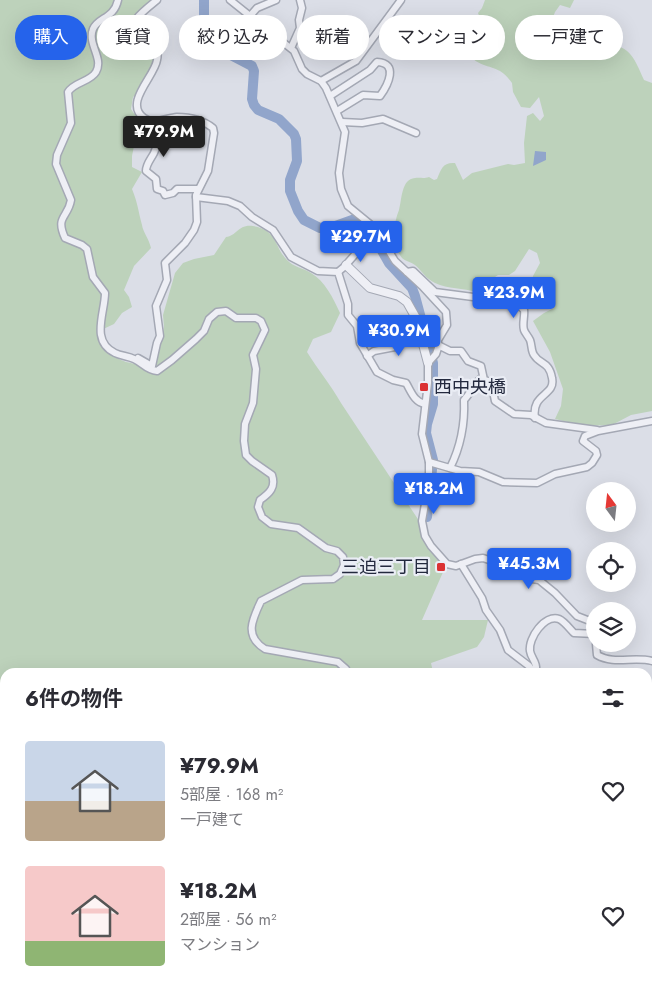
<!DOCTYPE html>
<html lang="ja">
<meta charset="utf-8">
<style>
:root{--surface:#fff;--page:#f2f2f3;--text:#2b2b33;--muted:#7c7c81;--accent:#2563eb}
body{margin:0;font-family:Jost,"Noto Sans JP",sans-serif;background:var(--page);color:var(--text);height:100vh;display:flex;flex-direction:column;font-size:19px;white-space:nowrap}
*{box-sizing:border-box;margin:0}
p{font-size:16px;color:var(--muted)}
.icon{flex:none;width:28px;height:28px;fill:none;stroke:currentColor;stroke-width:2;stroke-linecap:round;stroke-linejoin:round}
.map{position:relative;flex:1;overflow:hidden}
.panel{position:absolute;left:0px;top:668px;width:652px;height:321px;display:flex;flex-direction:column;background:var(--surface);border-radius:15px 15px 0 0;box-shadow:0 5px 20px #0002}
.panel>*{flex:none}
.top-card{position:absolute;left:15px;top:15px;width:622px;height:45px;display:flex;gap:10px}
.needle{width:32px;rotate:345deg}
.fabs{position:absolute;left:586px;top:482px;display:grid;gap:10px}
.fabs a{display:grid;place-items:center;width:50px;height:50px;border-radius:50%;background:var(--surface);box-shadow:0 5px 20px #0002;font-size:25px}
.price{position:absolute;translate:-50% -42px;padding:0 11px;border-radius:5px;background:var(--accent);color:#fff;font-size:16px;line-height:32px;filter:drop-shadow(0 1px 2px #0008)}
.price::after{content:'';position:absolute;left:50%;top:30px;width:15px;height:11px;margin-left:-8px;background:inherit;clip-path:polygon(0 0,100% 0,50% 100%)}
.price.selected{background:#222;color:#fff}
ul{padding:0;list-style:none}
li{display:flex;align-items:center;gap:15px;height:125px;padding:0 25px}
li span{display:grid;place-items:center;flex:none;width:140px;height:100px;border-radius:5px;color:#555}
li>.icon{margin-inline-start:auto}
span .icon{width:60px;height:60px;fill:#fffc;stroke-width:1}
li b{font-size:21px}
h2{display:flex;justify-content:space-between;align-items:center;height:60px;padding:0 25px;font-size:21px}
.pill{padding:0 18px;border-radius:22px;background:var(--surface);box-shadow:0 5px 20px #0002;font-size:18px;line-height:45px}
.pill.selected{background:var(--accent);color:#fff}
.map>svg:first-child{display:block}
.green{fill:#bdd2bb}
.water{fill:#91a5cb}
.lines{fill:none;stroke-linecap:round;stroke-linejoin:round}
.river{stroke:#91a5cb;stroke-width:10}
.minor-casing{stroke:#a4a8b4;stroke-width:9}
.tertiary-casing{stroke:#a4a8b4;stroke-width:10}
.minor{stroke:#eeeff5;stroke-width:6}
.tertiary{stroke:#eeeff5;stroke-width:8}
.poi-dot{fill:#db3133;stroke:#eaedf5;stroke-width:2}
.labels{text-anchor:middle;stroke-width:4.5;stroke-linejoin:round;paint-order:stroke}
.poi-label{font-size:18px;fill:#23293e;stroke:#eaedf5;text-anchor:start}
</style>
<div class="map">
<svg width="652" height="988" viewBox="0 0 652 988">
<rect width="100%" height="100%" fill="#dbdee7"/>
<g class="green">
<path d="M0,0H153L129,30L147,43L154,46C159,63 146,79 137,94L133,97L131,109C137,119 145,122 156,124L157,132L154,143L141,142L134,146L132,156V167L142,172L132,189C138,204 138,210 142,225C143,232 149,239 151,248L134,266L124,290L129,297L132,307L122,313L114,324L99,331C101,346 110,357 126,362C129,363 134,363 137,365C144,369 147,371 155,372L164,327L163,315L175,273L183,263L194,259L214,255L226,237C237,236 238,224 253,226C278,230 274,247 287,260C293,267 303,268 311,273C325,281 333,298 340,313L331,332L313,339L307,352C318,370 331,385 341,403L447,563L422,620H488L484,637L477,647L431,663L433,672H5V984H648V942L652,945V988H0Z"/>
<path d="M485,0H574L570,8L560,5L555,12L552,20C560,33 559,40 574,47L576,41L582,39L587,42L594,39L595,31L599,27L605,34L607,43C632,48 634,58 644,80L652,83V411L631,415L612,425L584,426L555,419L561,406L563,389L550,352L533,321L544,313L554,308V291L550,287L539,291L530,288L533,276L540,263L537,253L529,249L515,271L509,275H498L486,283L477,292C463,288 448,289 435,283C426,279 422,271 415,265C411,262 405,261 402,258C391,244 393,225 399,210C402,200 401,179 415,178C420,177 423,179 429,177L434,180L437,179C441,169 443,162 455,163L463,180L472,173L508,164L514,165L525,163L524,143L527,116L533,113L540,121L544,116L539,97L530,108L521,107L513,92L512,83C509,79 505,74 500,71C489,65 477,66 469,54L476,52L485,30L478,13L482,8Z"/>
</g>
<path class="water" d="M535,151L546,152V160L533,166Z"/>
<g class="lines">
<path class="river" d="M204,0V18L207,27L214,40L229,54L252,66L254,71L252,99L254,105L258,110L279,119L294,134L296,139L297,161L290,180V191L298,211L304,220L320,228L327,229L355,219L362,222L369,228L389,263L412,288L415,296L433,363V404L427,424L426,433L433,460L427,517"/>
<g class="minor-casing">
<g id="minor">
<path d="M118,0C114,19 98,17 93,29C87,44 104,58 96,72C90,82 74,82 68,92L71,123L57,155L56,164L71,200C68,218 55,216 65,238L82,245L87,249L93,277L105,293C105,313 90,341 115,353C121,356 128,356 134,359C143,363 146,370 157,371L172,360L196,339L204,331L209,319L217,312L226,311L236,318H256L261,321L265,330L253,355L256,369L253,403L245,424L244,441L246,455L252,461L272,475C276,487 270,493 260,500L258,507L262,517L271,524L298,528L326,548L337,551L343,557L344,565L340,574L333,579L302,580L261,601C252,620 244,636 265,649L338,662L346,669L347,672"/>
<path d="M230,0L294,51L302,69L307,74L321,81L326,88L345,132L339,173L341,189L348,206L370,224L376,230L395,261L422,286L446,312L447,325L438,340V348L436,354L428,363V383L422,434L429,462V481L422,521L425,536L431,546L447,564L456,566L475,559L483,558L498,563L532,579L539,580L555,593L577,616L595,623"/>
<path d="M250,16L257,8L276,0"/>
<path d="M291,48L300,28L299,20L302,8L300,0"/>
<path d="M321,81L356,61L401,0"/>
<path d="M330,96L370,70L377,62C399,63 388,85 380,96L363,95L337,111"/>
<path d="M157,121C161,130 158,145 154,153C151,159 146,164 146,171L156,179L157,189L163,191L165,195L173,193L177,189H198"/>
<path d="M342,122L362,123L383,119L416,133"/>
<path d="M196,197L228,201L240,206L252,217L273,230L291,257L318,271L338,272L348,304V315L357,326L360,343L377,372L393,380L406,383C411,391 414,402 425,404"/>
<path d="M338,272L344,267L358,251L379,235"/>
<path d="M407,272L413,271L435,292L473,297H506L512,299L524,310C525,316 522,324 524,330C525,333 528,336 530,340C532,345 531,351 534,355C540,365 549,361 552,378C556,396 531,393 535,418"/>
<path d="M438,345L450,351H461L468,361L481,366L484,380L496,383L497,386L494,396L495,401L514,414L531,415L546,423L597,430"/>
<path d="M367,356L374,351L395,347L402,341L421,337"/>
<path d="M138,358L152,366L157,343L160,336L156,306L167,280L165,263L185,243L194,230L197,222L196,195L208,171L214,133L213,128C203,120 190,117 177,117C166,118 154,125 144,118C123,103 155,76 157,60C158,56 158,44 154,42C148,39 141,42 135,38C120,27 150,6 157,0"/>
<path d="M429,462L460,471L479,472L503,482L537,483L555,474L587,467L592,463L597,455L596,451L583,441L585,436L598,431L652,421"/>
<path d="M450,468C461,446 465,424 464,400C471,393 474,382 483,377"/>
<path d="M461,564L482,598L486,610L500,630L508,650L529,666L533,672"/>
<path d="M596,644L597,655C614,665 634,656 652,661"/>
<path d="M532,672L536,669C537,662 531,658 530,651C528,638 545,614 559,619C564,621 570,629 574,633L595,634"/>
<path d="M623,984L626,988"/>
</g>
</g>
<g class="tertiary-casing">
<path id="tertiary" d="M346,265L370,288L399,296L407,302L416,318L428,363"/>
</g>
<use href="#minor" class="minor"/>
<use href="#tertiary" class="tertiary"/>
</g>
<g class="poi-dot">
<rect x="419" y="382" width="10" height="10" rx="2.5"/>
<rect x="436" y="562" width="10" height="10" rx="2.5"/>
</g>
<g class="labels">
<g class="poi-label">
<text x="434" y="393">西中央橋</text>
<text x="431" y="573" text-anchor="end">三迫三丁目</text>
</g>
</g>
</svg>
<div class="fabs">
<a><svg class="needle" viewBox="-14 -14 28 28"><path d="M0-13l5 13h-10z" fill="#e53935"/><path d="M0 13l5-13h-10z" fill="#7c7c81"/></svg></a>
<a><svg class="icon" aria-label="locate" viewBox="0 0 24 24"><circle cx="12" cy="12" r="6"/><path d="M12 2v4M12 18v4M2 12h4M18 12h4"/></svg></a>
<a><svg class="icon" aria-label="layers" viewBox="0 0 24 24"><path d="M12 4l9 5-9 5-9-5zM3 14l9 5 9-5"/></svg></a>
</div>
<b class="price selected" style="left:164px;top:158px">¥79.9M</b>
<b class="price" style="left:361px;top:263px">¥29.7M</b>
<b class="price" style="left:514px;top:319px">¥23.9M</b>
<b class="price" style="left:399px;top:357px">¥30.9M</b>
<b class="price" style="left:434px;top:515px">¥18.2M</b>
<b class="price" style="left:529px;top:590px">¥45.3M</b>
<div class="top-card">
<a class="pill selected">購入</a>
<a class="pill">賃貸</a>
<a class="pill">絞り込み</a>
<a class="pill">新着</a>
<a class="pill">マンション</a>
<a class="pill">一戸建て</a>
</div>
<section class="panel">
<h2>6件の物件<svg class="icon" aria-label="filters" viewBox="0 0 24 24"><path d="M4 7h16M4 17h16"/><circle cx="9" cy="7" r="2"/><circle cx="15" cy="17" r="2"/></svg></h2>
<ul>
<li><span style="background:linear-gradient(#c9d6e8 60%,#b9a48a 0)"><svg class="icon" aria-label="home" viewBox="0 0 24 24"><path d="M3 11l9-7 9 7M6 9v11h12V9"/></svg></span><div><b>¥79.9M</b><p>5部屋 · 168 m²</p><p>一戸建て</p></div><svg class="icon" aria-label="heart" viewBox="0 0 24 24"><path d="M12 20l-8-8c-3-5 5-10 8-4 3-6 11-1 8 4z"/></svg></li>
<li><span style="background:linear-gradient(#f6c9c9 75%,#8fb573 0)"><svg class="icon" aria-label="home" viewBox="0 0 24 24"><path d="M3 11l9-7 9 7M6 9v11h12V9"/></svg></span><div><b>¥18.2M</b><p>2部屋 · 56 m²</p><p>マンション</p></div><svg class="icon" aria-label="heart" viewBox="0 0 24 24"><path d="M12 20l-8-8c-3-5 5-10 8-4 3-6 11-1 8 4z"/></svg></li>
</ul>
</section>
</div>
